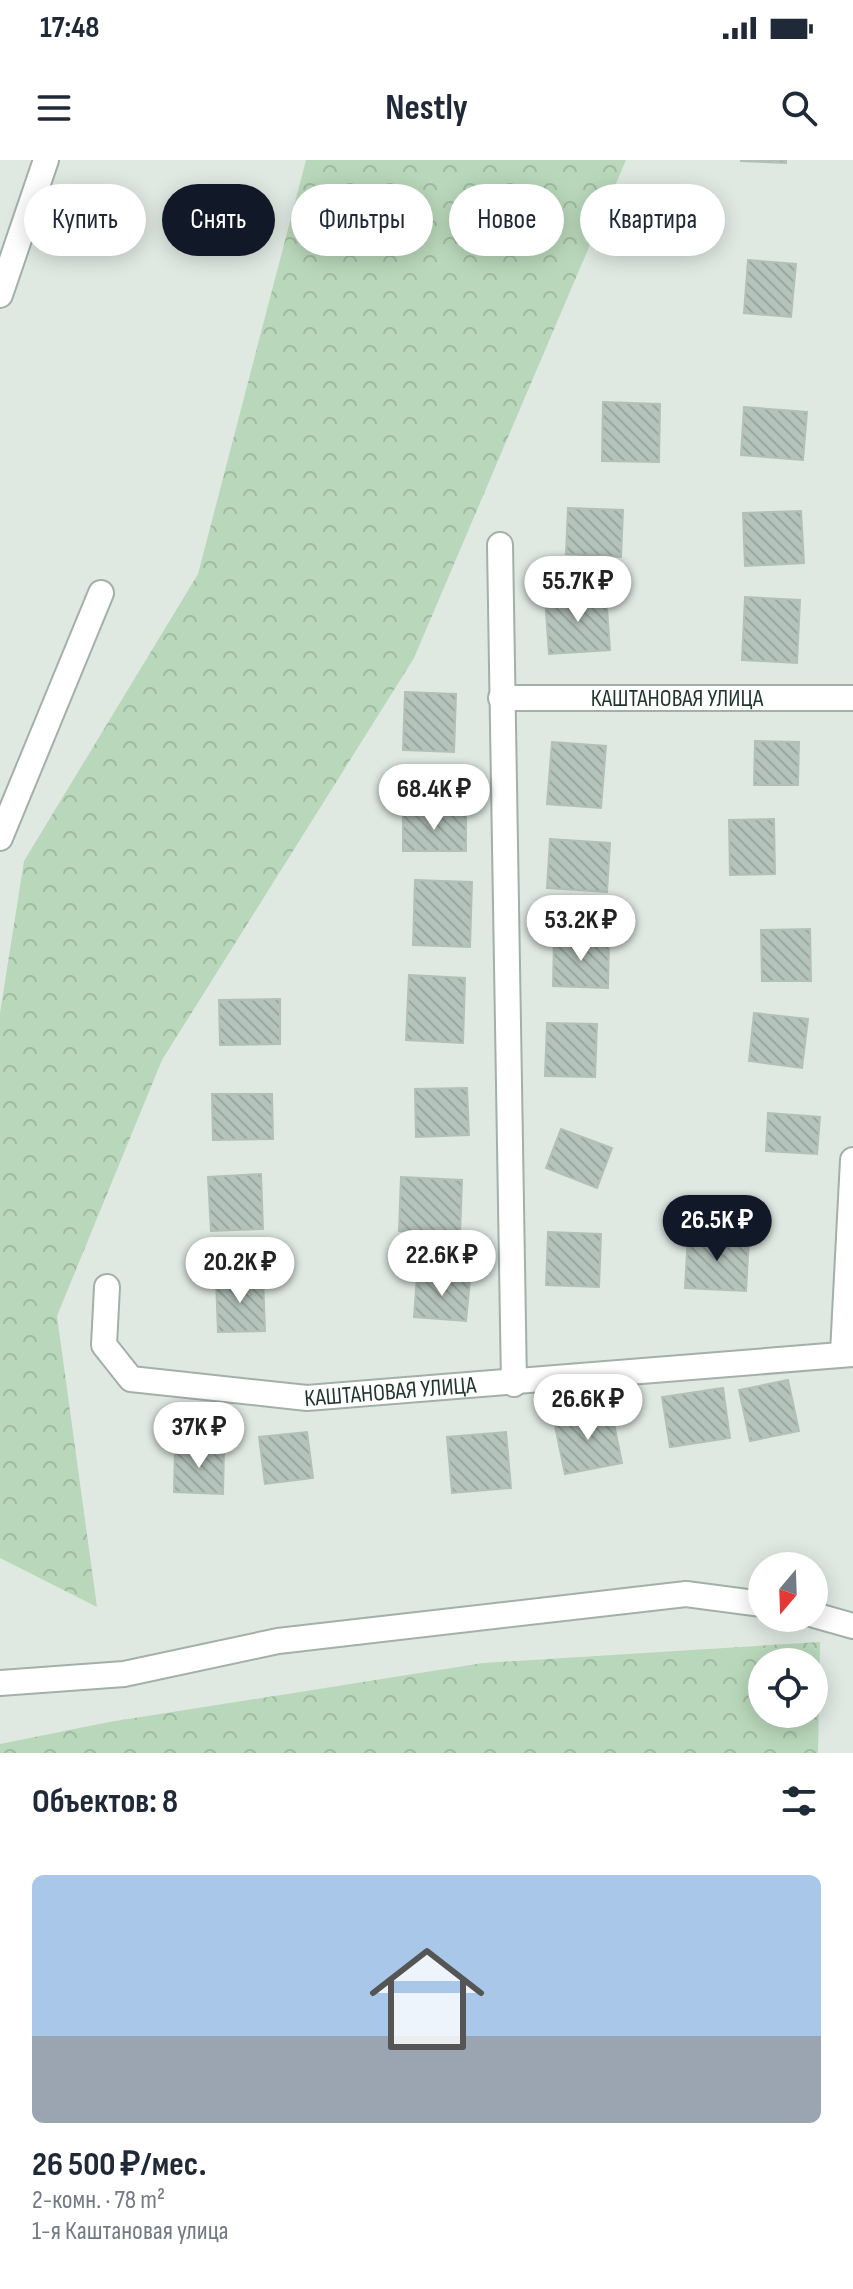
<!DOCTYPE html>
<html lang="ru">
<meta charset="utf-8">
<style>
:root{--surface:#fff;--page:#f2f2f3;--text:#1f2937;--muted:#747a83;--line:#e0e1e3;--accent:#111827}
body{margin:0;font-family:"Sofia Sans Condensed",sans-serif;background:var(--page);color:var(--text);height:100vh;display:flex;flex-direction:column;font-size:30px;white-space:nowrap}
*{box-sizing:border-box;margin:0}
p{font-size:26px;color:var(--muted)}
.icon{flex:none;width:44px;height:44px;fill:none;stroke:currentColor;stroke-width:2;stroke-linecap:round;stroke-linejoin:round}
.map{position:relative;height:1593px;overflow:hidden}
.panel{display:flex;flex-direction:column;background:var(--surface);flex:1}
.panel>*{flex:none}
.hud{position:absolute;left:24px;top:24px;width:806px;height:72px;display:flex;gap:16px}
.needle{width:52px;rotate:199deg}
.tools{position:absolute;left:748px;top:1392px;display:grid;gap:16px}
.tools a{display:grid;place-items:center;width:80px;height:80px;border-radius:50%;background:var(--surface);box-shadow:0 4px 20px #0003;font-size:40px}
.price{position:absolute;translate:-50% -68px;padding:0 18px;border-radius:28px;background:#fff;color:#222;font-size:26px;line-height:52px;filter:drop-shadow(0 2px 4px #0008)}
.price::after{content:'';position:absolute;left:50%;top:48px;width:24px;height:18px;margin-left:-12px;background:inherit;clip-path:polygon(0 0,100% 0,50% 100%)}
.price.on{background:var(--accent);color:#fff}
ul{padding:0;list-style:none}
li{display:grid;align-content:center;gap:16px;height:424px;padding:0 32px}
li+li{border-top:2px solid var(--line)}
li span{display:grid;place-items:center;height:248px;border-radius:12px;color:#555}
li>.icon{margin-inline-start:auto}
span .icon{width:144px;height:144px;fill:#fffc;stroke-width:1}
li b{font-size:34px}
h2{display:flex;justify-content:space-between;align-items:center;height:96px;padding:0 32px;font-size:34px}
.tag{padding:0 28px;border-radius:36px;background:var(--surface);box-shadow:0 4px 20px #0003;font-size:28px;line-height:72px}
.tag.on{background:var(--accent);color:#fff}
.status{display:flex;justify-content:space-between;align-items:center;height:56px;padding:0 40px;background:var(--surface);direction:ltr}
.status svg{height:22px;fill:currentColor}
header{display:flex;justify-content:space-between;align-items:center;height:104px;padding:0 32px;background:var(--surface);font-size:36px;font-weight:700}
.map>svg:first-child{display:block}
.forest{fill:url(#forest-crowns);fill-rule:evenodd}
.building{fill:url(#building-back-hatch);stroke:#b2c1b8;stroke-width:2}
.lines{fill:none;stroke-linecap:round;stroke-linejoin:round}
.minor-casing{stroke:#a2b0a8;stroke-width:28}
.minor{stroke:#fff;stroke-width:24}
.labels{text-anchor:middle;stroke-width:8;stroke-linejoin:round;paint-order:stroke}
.street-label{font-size:24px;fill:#21372d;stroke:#eff6f1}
</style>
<div class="status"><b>17:48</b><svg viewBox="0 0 49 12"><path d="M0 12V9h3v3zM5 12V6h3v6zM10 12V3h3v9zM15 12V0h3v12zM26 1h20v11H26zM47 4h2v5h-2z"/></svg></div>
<header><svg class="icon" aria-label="menu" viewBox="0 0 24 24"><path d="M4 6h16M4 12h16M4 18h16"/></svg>Nestly<svg class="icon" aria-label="search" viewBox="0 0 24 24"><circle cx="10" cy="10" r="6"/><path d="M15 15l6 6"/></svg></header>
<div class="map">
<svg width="853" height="1593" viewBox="0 0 853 1593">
<defs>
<pattern id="forest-crowns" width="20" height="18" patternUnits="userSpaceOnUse" patternTransform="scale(2)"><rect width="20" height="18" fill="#b9d8bb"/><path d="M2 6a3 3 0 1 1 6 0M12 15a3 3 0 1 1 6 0" fill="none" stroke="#9fbaa1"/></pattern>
<pattern id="building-back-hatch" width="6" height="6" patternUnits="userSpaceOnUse" patternTransform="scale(2)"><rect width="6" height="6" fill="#b4c3bb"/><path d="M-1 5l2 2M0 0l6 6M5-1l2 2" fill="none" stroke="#9aa8a1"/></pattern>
</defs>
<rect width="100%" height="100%" fill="#dfe9e2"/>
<g class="forest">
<path d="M306,0H626L414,498L162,900L57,1156L97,1447L0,1398V853L24,701L198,414Z"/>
<path d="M820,1482L818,1593H0V1584L109,1562L483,1503ZM762,1502H814V1554H762Z"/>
</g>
<g class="building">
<path d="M741,0H786V3L741,1Z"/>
<path d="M748,100L796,104L791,157L744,153Z"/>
<path d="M603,242L660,244L659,302L602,301Z"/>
<path d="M744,247L807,252L803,300L741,295Z"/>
<path d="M568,348L623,350L621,397L566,394Z"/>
<path d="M801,351L804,403L745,406L743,353Z"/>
<path d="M606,434L610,490L549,494L545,438Z"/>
<path d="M745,437L800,440L797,503L742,500Z"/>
<path d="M405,532L456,534L454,592L403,590Z"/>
<path d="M755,581L799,582L798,625H754Z"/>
<path d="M552,582L606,586L601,648L547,644Z"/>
<rect x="403" y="654" width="63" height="37"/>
<path d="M774,659L775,714L730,715L729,660Z"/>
<path d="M550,679L610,683L607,732L547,728Z"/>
<path d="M415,720L472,722L470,787L413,785Z"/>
<path d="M810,769L811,821H762L761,770Z"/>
<path d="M554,779L609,780L608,828L553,826Z"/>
<path d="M409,815L465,818L463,883L406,880Z"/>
<path d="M280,839V884L220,885L219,840Z"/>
<path d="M754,853L808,859L802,908L749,901Z"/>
<path d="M547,863L597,864L595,917L545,916Z"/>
<path d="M467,928L469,975L416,977L415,929Z"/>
<path d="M212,934H272L273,979L213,980Z"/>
<path d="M768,953L820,957L817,994L766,991Z"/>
<path d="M561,969L612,988L597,1028L546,1008Z"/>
<path d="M261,1014L263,1069L211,1071L208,1017Z"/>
<path d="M401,1017L462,1020L460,1074L399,1071Z"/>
<path d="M548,1072L601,1074L599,1127L546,1125Z"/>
<path d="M688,1075L749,1078L746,1131L685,1128Z"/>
<path d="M417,1116L470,1120L466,1161L414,1157Z"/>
<path d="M263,1118L265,1171L218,1172L216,1119Z"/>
<path d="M788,1220L799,1271L750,1281L739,1230Z"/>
<path d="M723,1228L730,1278L670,1287L662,1237Z"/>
<path d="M611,1249L622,1303L565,1314L554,1261Z"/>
<path d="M307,1272L313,1318L265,1324L259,1277Z"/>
<path d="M506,1272L511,1328L452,1333L447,1277Z"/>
<path d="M175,1286L224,1288L223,1334L174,1332Z"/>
</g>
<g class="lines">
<g class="minor-casing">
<g id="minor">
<path d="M0,135L46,0"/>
<path d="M500,385L514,1224"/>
<path id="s1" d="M501,538H853"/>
<path d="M0,678L101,433"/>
<path id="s2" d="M107,1127L104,1185L131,1219L307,1238L853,1194"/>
<path d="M843,1193L853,1000"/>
<path d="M814,1455L853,1466"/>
<path d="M0,1523L124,1514L278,1481L686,1434L762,1444"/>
</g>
</g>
<use href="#minor" class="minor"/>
</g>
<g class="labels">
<g class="street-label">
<text dy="8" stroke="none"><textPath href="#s1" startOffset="176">КАШТАНОВАЯ УЛИЦА</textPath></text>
<text dy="8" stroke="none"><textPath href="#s2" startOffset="362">КАШТАНОВАЯ УЛИЦА</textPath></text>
</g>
</g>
</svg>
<div class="tools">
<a><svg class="needle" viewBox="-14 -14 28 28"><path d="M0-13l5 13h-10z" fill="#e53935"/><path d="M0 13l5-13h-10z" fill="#747a83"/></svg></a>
<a><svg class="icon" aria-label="locate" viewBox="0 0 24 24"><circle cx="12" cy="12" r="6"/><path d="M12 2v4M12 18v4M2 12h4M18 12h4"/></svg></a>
</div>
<b class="price" style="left:578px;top:464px">55.7K ₽</b>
<b class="price" style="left:434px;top:672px">68.4K ₽</b>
<b class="price" style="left:581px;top:803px">53.2K ₽</b>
<b class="price on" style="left:717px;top:1103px">26.5K ₽</b>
<b class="price" style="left:442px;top:1138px">22.6K ₽</b>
<b class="price" style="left:240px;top:1145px">20.2K ₽</b>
<b class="price" style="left:588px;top:1282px">26.6K ₽</b>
<b class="price" style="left:199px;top:1310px">37K ₽</b>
<div class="hud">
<a class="tag">Купить</a>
<a class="tag on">Снять</a>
<a class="tag">Фильтры</a>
<a class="tag">Новое</a>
<a class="tag">Квартира</a>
</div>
</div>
<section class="panel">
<h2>Объектов: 8<svg class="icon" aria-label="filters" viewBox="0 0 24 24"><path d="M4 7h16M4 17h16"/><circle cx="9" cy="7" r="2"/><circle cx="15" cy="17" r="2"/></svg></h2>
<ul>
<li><span style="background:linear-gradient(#a9c7e8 65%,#9aa5b1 0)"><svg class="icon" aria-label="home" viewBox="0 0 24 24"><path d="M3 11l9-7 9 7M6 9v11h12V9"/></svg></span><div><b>26 500 ₽/мес.</b><p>2-комн. · 78 m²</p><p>1-я Каштановая улица</p></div></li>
</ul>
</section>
